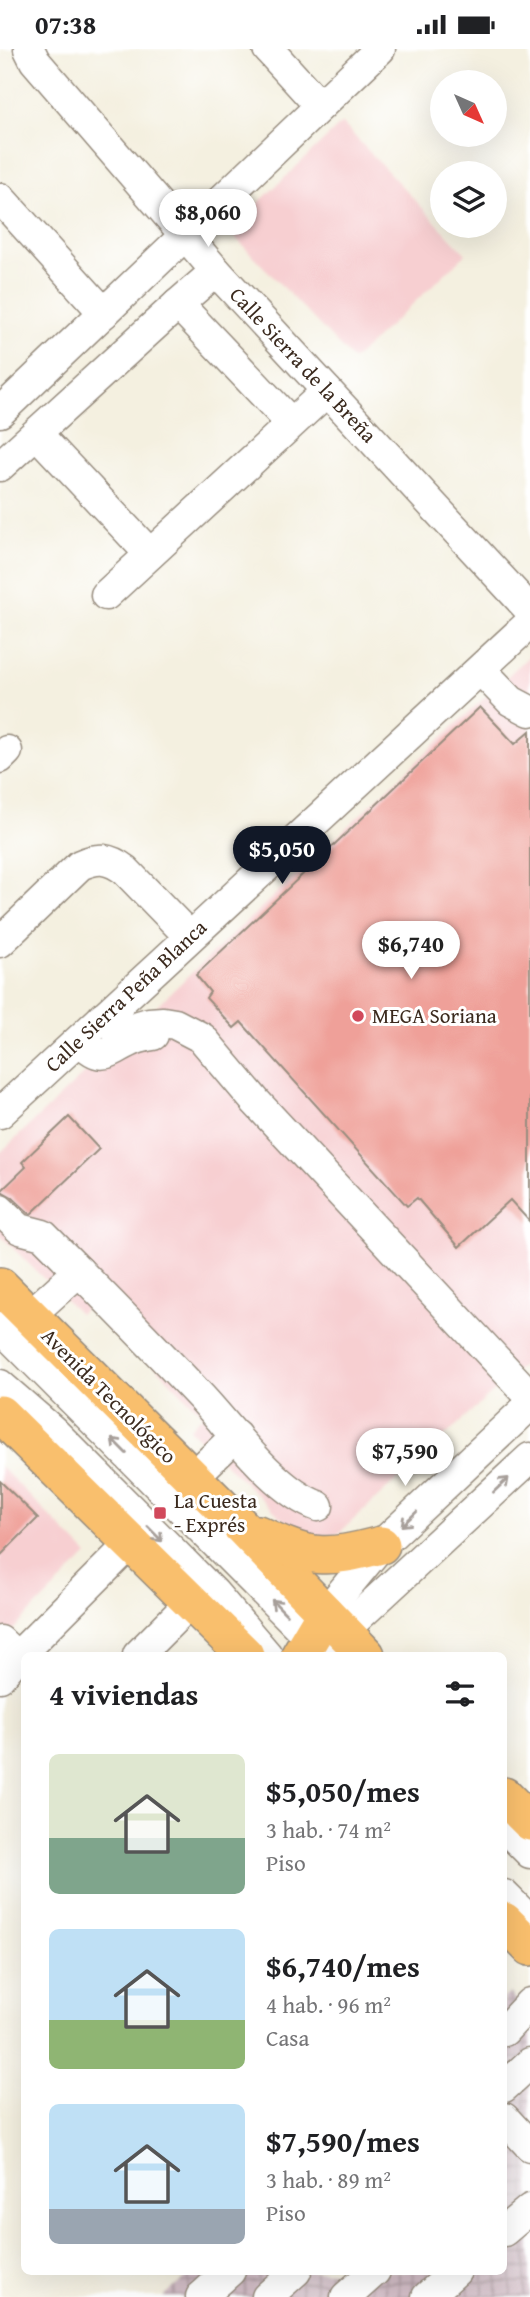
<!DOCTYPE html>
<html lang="es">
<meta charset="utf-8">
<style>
:root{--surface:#fff;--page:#f2f2f2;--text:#202124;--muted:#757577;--accent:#111827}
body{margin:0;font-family:"Gentium Book Plus",serif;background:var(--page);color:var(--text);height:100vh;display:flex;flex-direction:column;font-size:26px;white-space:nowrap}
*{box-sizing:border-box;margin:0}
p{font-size:23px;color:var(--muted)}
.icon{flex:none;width:38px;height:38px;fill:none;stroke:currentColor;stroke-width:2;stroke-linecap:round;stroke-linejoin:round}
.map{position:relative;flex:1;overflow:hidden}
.sheet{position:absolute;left:21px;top:1603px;width:486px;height:623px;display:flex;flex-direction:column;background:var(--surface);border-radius:10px;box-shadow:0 7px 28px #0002}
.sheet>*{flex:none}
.needle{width:46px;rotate:135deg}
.tools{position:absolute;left:430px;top:21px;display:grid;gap:14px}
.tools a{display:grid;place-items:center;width:77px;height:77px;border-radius:50%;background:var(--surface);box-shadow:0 7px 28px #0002;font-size:35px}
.price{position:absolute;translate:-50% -60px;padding:0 16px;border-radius:24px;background:#fff;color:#222;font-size:23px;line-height:46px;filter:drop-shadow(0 2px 4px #0008)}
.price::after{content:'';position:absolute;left:50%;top:42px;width:21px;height:16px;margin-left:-10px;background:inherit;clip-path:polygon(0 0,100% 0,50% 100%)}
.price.on{background:var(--accent);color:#fff}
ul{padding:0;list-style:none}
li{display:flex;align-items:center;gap:21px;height:175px;padding:0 28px}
li span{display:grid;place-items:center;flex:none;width:196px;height:140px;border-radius:10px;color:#555}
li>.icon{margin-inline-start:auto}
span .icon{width:84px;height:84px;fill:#fffc;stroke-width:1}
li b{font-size:30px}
h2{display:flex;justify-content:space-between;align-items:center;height:84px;padding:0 28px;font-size:30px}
.status{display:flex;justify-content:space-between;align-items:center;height:49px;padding:0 35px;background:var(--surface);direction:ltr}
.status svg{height:19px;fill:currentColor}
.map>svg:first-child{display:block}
.built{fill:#f7cfd1}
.industrial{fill:url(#industrial-grid)}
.building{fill:#efa099}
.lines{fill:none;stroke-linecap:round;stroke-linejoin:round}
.minor-casing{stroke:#988d7f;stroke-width:33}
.major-casing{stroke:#988d7f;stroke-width:40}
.minor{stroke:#fff;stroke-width:30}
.major{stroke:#f9bf6d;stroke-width:37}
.oneway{stroke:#a79f9a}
.poi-dot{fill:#d1495b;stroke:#fff;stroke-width:2.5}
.labels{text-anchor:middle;stroke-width:6;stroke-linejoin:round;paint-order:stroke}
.street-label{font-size:21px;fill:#3b2a1e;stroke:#fff}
.poi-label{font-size:21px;fill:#3b2a1e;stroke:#fff;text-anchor:start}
</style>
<div class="status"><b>07:38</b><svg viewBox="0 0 49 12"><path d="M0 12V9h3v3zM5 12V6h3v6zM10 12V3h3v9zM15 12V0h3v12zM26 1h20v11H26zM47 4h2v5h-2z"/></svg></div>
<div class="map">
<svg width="530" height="2248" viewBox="0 0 530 2248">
<defs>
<pattern id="industrial-grid" width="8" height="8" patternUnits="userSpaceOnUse" patternTransform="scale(1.75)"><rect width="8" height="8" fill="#d2bdc6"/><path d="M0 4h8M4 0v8" fill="none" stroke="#ac9aa0"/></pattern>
</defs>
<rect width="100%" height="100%" fill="#fff"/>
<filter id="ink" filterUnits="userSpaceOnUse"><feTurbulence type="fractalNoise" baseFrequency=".0143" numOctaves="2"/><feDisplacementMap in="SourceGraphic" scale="14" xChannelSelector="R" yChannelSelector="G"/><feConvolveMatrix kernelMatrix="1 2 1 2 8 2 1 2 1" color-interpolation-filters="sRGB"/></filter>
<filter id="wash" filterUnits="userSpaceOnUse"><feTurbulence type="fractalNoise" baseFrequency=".00686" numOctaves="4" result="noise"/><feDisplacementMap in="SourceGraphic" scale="28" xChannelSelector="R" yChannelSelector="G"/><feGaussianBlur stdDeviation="1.57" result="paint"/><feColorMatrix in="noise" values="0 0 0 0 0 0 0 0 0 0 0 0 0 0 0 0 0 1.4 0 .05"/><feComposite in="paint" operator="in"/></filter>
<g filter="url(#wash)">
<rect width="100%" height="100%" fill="#f4f0e0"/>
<g class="built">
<path d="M342,74L466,205L353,311L229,182Z"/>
<path d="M530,606V1309L338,1485L318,1487L295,1482L189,1380L203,1366L93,1253L79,1265L0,1186V1104Z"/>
<path d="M0,1417L88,1506L0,1594Z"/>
</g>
<path class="industrial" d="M510,1944L530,1966V2248H163L192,2223L504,2222V1949Z"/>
<g id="blocks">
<g class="building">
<path d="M480,658L515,695L530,682V1173L510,1151L459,1198L417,1149L407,1157L241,973L234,979L206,949L210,943L196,926Z"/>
<path d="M69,1068L99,1100L31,1165L29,1164L12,1148L1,1142L26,1118L22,1113Z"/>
<path d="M0,1432L38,1469L0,1507Z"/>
</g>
</g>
</g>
<g filter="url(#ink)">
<use href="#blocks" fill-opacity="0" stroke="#988d7f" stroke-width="2"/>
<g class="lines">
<g class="minor-casing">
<g id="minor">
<path d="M29,0L35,12L216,222L530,561"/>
<path d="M268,0L320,57"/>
<path d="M0,149L104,264"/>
<path d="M178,255L216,222"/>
<path d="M0,363L380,0"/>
<path d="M37,385L150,505"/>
<path d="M0,417L178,255L291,374"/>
<path d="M106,546L327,342"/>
<path d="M481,621L511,652L530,662"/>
<path d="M0,709L7,702"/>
<path d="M0,893L80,816C99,808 109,809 125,821L189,887"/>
<path d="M103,968L114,978L125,981L149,974L163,973L175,975L202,989L256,1053L530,1347"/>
<path d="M80,991C104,1017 110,1000 136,990C141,988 147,987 153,986"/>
<path d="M0,1064L530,574"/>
<path d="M0,1161L20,1180L43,1186C96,1239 149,1293 201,1348C232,1381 275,1442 318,1457"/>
<path d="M29,1267L79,1222"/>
<path d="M0,1278L327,1606"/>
<path d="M0,1336L52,1381L214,1544L267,1606"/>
<path d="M192,1429L236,1387"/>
<path d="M325,1564L381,1496L530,1356"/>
<path d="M343,1582L530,1409"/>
<path d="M0,1592L17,1608L131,1494"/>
<path d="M138,1606L191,1553"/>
<path d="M0,1628L17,1608"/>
<path d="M504,1778L530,1804"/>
<path d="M504,1846L530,1872"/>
<path d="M504,1982L530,1954"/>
<path d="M504,2038L530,2014"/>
<path d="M504,2069L530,2097"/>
<path d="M504,2182L530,2160"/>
<path d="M201,2248L230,2222"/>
<path d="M267,2248L296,2222"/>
<path d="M346,2248L375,2222"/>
<path d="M427,2248L456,2222"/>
</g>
</g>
<g class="major-casing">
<g id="major">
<path d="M0,1237L242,1478L366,1606"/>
<path d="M0,1365L245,1606"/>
<path d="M258,1485C311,1510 324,1511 381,1496"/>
<path d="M300,1606L325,1564"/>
<path d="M504,1747L530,1773"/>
<path d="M504,1872L530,1898"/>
</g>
</g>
<use href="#minor" class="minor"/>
<use href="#major" class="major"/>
</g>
<defs><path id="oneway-shaft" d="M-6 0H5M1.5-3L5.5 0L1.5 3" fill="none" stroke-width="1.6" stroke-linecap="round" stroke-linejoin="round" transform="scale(1.75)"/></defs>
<g class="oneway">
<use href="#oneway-shaft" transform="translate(119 1397) rotate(-135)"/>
<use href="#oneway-shaft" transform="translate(501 1436) rotate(-43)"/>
<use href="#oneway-shaft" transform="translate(409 1470) rotate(137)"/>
<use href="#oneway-shaft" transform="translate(155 1485) rotate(45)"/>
<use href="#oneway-shaft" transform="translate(279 1558) rotate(-135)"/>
</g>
</g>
<g class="poi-dot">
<circle cx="358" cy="967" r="7"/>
<rect x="153" y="1457" width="14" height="14" rx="3.5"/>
</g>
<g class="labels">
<g class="street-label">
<text transform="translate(303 316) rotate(47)" y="7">Calle Sierra de la Breña</text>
<text transform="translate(126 947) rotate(-43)" y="7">Calle Sierra Peña Blanca</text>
<text transform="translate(109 1347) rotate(45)" y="7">Avenida Tecnológico</text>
</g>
<g class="poi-label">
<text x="372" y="974">MEGA Soriana</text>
<text x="174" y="1459">La Cuesta<tspan x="174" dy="24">- Exprés</tspan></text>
</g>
</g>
</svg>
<div class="tools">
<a><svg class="needle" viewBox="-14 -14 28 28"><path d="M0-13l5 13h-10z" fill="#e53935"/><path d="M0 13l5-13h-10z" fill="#757577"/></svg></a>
<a><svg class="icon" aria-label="layers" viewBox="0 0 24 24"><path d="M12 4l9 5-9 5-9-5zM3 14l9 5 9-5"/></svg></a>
</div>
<b class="price" style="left:208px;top:200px">$8,060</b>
<b class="price on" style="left:282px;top:837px">$5,050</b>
<b class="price" style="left:411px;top:932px">$6,740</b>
<b class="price" style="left:405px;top:1439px">$7,590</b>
<section class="sheet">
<h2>4 viviendas<svg class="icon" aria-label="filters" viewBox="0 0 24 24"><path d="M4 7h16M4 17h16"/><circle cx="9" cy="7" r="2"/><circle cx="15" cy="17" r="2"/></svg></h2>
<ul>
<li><span style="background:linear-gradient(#dfe7d0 60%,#7fa58c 0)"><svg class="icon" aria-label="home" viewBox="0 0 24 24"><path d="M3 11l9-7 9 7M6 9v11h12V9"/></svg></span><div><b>$5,050/mes</b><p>3 hab. · 74 m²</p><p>Piso</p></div></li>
<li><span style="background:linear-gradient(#bfe0f5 65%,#8fb573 0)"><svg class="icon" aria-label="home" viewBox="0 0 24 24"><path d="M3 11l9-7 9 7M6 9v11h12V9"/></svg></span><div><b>$6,740/mes</b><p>4 hab. · 96 m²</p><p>Casa</p></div></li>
<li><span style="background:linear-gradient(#bfe0f5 75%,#9aa5b1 0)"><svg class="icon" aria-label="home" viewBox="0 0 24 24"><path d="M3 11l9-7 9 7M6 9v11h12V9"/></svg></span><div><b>$7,590/mes</b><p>3 hab. · 89 m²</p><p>Piso</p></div></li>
</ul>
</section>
</div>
